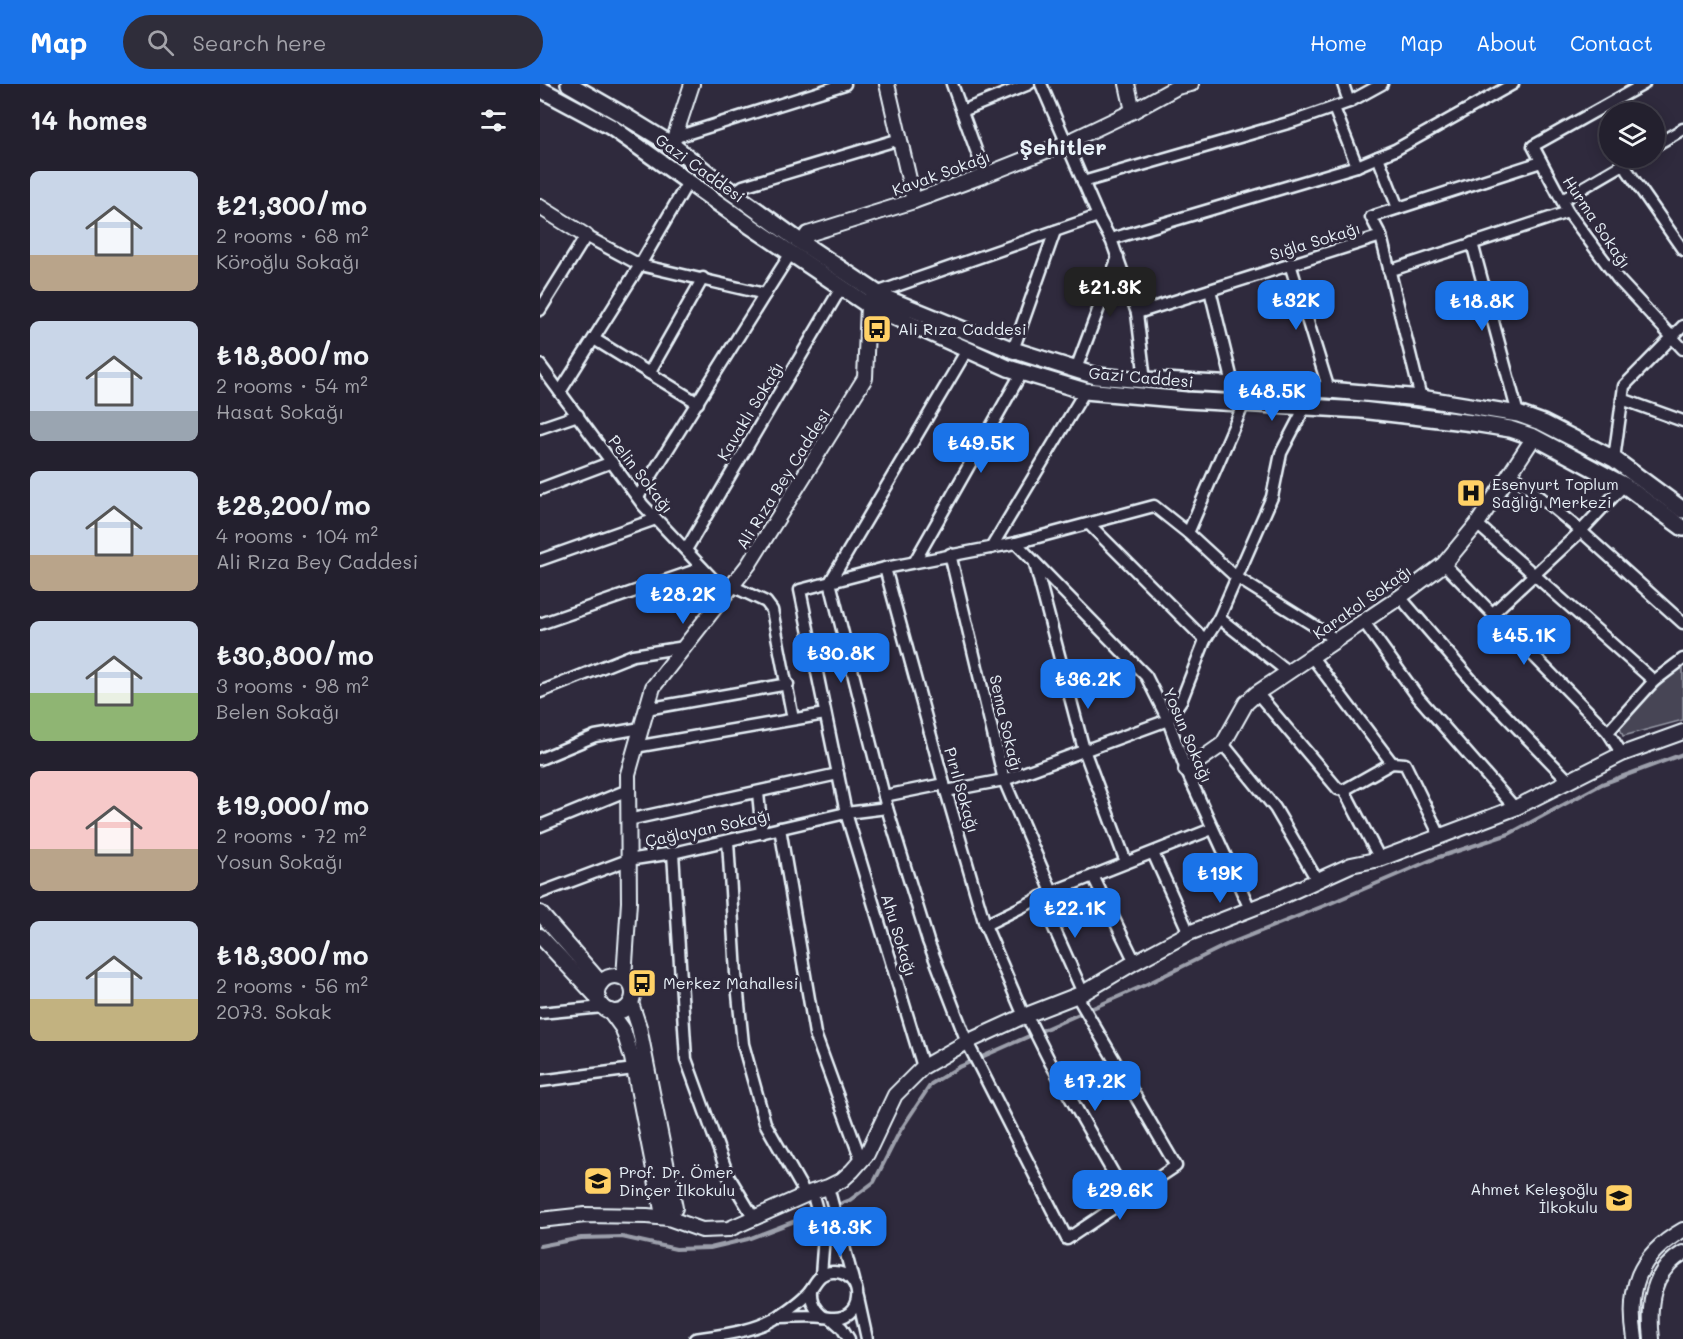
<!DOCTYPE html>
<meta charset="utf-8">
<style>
:root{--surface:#23202e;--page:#2f2d3a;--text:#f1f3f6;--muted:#a3a3aa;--line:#403e4a;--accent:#1a73e8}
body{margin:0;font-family:Mali,sans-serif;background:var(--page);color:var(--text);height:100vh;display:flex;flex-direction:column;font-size:22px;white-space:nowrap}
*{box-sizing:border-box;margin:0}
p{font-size:20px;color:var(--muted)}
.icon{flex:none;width:33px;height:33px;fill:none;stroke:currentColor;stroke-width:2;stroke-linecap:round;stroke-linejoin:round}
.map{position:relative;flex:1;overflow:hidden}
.panel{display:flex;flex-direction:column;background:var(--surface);width:540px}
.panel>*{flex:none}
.buttons{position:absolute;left:1059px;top:18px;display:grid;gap:12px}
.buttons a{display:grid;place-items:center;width:66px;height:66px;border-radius:50%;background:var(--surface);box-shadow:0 3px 15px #0003,0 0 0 2px var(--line);font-size:30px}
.price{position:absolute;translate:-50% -51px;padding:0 14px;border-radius:12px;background:var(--accent);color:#fff;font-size:20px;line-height:39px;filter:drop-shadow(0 2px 3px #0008)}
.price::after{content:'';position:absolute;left:50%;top:36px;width:18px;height:14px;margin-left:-9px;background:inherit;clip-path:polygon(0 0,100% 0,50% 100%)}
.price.active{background:#222;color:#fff}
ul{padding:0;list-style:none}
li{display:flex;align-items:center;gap:18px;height:150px;padding:0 30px}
li span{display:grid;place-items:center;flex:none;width:168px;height:120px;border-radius:9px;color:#555}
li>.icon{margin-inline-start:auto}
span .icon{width:72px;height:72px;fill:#fffc;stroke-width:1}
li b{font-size:26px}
h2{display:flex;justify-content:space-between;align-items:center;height:72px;padding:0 30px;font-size:26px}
header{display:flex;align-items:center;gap:36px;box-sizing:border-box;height:84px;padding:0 30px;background:var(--accent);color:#fff}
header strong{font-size:28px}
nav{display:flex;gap:33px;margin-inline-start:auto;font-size:21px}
.search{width:420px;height:54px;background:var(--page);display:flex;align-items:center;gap:15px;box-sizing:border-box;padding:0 21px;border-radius:33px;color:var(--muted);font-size:22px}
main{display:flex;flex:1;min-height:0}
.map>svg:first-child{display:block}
.green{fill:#464455;stroke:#979aa6;stroke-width:1.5}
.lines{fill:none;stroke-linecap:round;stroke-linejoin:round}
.stream{stroke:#9c9fab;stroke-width:4}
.minor-casing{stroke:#e8f1f8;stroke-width:15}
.tertiary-casing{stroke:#e8f1f8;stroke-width:18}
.secondary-casing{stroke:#e8f1f8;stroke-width:20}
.minor{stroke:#2f2a3d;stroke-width:10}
.tertiary{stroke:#2f2a3d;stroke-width:14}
.secondary{stroke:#2f2a3d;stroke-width:15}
.labels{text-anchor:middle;stroke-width:6;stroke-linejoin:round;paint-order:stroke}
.street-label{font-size:16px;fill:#e8f1f8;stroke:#2f2a3d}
.poi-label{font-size:16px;fill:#e8f1f8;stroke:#2f2a3d;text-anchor:start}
.district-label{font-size:22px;font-weight:bold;fill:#e8f1f8;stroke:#2f2a3d}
</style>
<header>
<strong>Map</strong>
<div class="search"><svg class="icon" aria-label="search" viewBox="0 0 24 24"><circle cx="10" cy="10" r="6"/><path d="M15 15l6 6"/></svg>Search here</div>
<nav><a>Home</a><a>Map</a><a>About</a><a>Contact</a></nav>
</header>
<main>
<section class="panel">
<h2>14 homes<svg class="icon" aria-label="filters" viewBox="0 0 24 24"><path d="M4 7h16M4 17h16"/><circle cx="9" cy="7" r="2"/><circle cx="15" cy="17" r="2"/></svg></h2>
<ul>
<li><span style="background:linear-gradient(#c9d6e8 70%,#b9a48a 0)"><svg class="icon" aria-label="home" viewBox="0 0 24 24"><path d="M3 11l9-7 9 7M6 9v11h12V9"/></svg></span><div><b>₺21,300/mo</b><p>2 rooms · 68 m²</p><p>Köroğlu Sokağı</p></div></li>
<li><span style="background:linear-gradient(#c9d6e8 75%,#9aa5b1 0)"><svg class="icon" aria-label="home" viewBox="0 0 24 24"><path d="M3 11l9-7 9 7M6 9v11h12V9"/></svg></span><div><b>₺18,800/mo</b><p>2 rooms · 54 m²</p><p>Hasat Sokağı</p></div></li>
<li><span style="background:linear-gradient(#c9d6e8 70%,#b9a48a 0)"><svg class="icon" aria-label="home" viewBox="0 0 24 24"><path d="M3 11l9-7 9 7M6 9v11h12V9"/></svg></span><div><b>₺28,200/mo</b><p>4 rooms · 104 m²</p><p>Ali Rıza Bey Caddesi</p></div></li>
<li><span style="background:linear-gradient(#c9d6e8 60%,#8fb573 0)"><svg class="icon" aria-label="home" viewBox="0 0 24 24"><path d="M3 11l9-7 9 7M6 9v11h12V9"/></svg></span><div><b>₺30,800/mo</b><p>3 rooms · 98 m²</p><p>Belen Sokağı</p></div></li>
<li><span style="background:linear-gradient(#f6c9c9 65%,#b9a48a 0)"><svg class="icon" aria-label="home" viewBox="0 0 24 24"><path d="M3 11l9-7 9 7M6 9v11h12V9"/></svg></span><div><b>₺19,000/mo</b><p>2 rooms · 72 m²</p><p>Yosun Sokağı</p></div></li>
<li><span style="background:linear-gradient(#c9d6e8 65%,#c2b280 0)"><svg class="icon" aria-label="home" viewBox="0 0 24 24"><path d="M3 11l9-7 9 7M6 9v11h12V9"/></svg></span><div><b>₺18,300/mo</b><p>2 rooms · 56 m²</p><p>2073. Sokak</p></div></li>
</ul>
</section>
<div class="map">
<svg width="1143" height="1255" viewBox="0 0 1143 1255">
<rect width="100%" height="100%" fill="#2f2a3d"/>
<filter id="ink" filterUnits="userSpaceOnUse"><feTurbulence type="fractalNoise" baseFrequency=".0167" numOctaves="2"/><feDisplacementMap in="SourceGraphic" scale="12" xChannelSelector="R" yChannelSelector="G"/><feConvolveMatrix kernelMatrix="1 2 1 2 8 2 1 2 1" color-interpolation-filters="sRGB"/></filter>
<g filter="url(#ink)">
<path class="green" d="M1143,581V636L1083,652L1078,639Z"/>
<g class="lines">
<path class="stream" d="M0,1162L41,1154L82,1153L136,1165L170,1164L208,1155L310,1116L334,1098L360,1047L391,1000L419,983L605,901L686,861L791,819L896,774L969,750L1062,700L1143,670"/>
<g class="minor-casing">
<g id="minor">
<path d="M412,0L445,91"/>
<path d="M501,0L558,132L572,158L597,229L605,296"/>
<path d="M803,0L809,18"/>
<path d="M1104,0L993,62L1028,128L1078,195L1143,265"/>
<path d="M794,24L817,82"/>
<path d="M422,27L489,0"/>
<path d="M133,54L305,0"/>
<path d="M1114,62L1143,45"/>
<path d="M838,73L858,124"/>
<path d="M1083,80L1143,166"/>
<path d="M543,98L755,37L809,18L842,0"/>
<path d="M193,109L203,102L360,55"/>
<path d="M1022,116L1094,74"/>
<path d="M841,152L881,314"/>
<path d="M571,155L817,82L855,66L973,0"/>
<path d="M932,159L978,330"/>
<path d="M750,180L789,306"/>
<path d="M849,187L1028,128"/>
<path d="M670,206L693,300"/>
<path d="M336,209L558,132"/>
<path d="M0,226L46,152L100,181L225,210L251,169"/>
<path d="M597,229L841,152L831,133L1001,78"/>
<path d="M54,255L158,319"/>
<path d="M427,266L290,498L347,724L388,857L427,958L527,1155L636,1082L537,912"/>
<path d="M473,266L515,147"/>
<path d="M0,281L103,421L187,510"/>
<path d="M536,285L578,173"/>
<path d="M109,289L163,194"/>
<path d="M20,308L100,181L148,98"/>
<path d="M1082,315L1143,337"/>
<path d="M0,344L38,331"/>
<path d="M1074,375L1084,302L1143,242"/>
<path d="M971,389L1041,447L1143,539"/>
<path d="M0,405L72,378"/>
<path d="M98,413L225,210"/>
<path d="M549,440L665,556"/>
<path d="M937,440L1114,597"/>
<path d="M648,449L704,319"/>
<path d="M476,459L606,592L628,636L646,686L710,825"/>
<path d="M451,464L545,307"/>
<path d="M146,466L301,204"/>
<path d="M410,470L464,696L512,808"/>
<path d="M0,476L116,435"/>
<path d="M375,477L482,288"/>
<path d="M495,480L544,666L586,778"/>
<path d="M904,480L1068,648L1082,670"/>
<path d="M345,484L406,707L445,841L484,932L491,940L510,978L588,1115"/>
<path d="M192,502L226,518L232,526L253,635"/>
<path d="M860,513L934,599L1028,696"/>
<path d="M953,529L1041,447L1084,401"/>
<path d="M679,534L748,588"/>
<path d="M824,538L878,613L975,724"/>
<path d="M0,540L162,484"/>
<path d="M772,573L852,679"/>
<path d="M0,608L93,571L145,563"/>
<path d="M717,609L798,705L804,706L840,775"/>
<path d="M106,625L248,600"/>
<path d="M1068,648L1114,597L1143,575"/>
<path d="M683,660L735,724L777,796"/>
<path d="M95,663L285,630"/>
<path d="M0,675L55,652L101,644"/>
<path d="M804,706L852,679L865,680L900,752"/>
<path d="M406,707L464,696L628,636L642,615L665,556L679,534L732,413L741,369L765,323"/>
<path d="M218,709L222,749"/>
<path d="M344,712L404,700"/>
<path d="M88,736L298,690"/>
<path d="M0,742L88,706"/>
<path d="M240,744L275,950L321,1076"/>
<path d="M188,757L196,890L203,960L225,1039L266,1111"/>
<path d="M133,769L146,975L188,1091L214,1134"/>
<path d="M613,769L649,849"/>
<path d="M553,792L595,878"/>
<path d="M0,809L88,776L133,769L306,729L347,724"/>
<path d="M500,813L543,909"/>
<path d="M445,841L512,808L672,745"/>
<path d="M0,929L63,923"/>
<path d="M383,983L306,729L260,506L345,484L476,459L614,422L648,449L696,493L797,556"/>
<path d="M0,997L94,985"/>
<path d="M288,1103L313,1196"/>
<path d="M272,1108L284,1151L281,1191"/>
<path d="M271,1205C270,1217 274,1226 284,1233"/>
<path d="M318,1214L327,1255"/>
<path d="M292,1235L302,1244L309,1255"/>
<path d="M155,1255C181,1251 217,1247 239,1232C249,1225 264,1215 271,1205C277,1196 281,1187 295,1188C320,1189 326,1225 302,1233C295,1235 291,1234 284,1233C269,1231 253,1233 238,1233"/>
</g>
</g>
<g class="tertiary-casing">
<g id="tertiary">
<path d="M347,0L374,117"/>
<path d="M587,0L593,27"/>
<path d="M132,61L152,0"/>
<path d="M0,123L46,152"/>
<path d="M262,159L268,150L374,117L445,91L526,59L593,27L637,3L651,0"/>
<path d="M646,686L683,660L706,619L717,609L860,513L904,480L937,440L994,353"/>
<path d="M0,829L61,899"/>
<path d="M0,852L58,914"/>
<circle cx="75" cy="910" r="18"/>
<path d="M84,894L89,818L88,690L113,603L209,480L325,294L328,221L334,212"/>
<path d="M91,919L99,943L135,1124L128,1134"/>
<path d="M70,927L83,945L92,974L122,1126L128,1134"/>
<path d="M0,1136L45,1131L107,1132L128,1134L162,1146L189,1145L272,1108L288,1103L302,1096L312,1087L327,1070L355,1011L383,983L427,958L484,932L543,909L595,878L649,849L734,816L811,781L840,775L975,724L1082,670L1143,648"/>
<path d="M1095,1255C1087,1205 1097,1172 1143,1146"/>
<path d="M1112,1255C1108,1221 1111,1188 1143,1169"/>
</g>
</g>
<g class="secondary-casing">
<g id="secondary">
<path d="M29,0L83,31L132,61L193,109L262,159L343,213L473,266L556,292L605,296L789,306L881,314L978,330L1003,339L1074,375L1143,426"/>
<path d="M0,5L71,43L209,141L328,221L468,284L545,307L646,316L821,326L933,339L970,345L994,353L1084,401L1143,444"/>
</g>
</g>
<use href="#minor" class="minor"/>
<use href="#tertiary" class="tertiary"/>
<use href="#secondary" class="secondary"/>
</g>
</g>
<defs>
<g id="bus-square" transform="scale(1.5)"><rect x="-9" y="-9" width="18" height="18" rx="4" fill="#ffd166" stroke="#2f2a3d"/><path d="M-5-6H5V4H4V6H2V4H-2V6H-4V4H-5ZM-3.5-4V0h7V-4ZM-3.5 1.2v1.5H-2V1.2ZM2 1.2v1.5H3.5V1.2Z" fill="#111"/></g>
<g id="hospital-square" transform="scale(1.5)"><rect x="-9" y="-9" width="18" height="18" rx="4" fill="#ffd166" stroke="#2f2a3d"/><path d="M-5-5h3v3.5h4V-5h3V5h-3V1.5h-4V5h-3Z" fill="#111"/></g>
<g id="school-square" transform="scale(1.5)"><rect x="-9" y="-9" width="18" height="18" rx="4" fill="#ffd166" stroke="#2f2a3d"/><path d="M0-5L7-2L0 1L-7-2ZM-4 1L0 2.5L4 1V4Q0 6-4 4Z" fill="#111"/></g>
</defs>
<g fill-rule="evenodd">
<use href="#bus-square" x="337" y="245"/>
<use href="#hospital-square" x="931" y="409"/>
<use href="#bus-square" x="102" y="899"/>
<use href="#school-square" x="58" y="1097"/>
<use href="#school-square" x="1079" y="1114"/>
</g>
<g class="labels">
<g class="street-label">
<text transform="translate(160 84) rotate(36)" y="6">Gazi Caddesi</text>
<text transform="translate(401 89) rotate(-20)" y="6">Kavak Sokağı</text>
<text transform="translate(1057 138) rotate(56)" y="6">Hurma Sokağı</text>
<text transform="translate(775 157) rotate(-17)" y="6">Sığla Sokağı</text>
<text transform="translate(601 293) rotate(5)" y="6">Gazi Caddesi</text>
<text transform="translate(210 327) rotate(-59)" y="6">Kavaklı Sokağı</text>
<text transform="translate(101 390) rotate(52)" y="6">Pelin Sokağı</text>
<text transform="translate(243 395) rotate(-58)" y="6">Ali Rıza Bey Caddesi</text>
<text transform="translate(822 518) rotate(-35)" y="6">Karakol Sokağı</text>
<text transform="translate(466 639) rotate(77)" y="6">Sema Sokağı</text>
<text transform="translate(648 651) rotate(67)" y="6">Yosun Sokağı</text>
<text transform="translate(422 706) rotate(74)" y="6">Pırıl Sokağı</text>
<text transform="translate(168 744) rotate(-12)" y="6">Çağlayan Sokağı</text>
<text transform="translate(359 851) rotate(73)" y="6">Ahu Sokağı</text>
</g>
<g class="poi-label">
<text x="358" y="251">Ali Rıza Caddesi</text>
<text x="952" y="406">Esenyurt Toplum<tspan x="952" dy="18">Sağlığı Merkezi</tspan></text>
<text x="123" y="905">Merkez Mahallesi</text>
<text x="79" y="1094">Prof. Dr. Ömer<tspan x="79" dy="18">Dinçer İlkokulu</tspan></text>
<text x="1058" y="1111" text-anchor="end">Ahmet Keleşoğlu<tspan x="1058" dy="18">İlkokulu</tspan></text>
</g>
<g class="district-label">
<text x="523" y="71">Şehitler</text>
</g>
</g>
</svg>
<div class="buttons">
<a><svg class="icon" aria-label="layers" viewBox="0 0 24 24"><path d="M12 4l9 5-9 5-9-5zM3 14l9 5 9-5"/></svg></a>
</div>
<b class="price active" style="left:570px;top:234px">₺21.3K</b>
<b class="price" style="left:756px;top:247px">₺32K</b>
<b class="price" style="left:942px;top:248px">₺18.8K</b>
<b class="price" style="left:732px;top:338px">₺48.5K</b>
<b class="price" style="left:441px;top:390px">₺49.5K</b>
<b class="price" style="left:143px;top:541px">₺28.2K</b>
<b class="price" style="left:984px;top:582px">₺45.1K</b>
<b class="price" style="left:301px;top:600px">₺30.8K</b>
<b class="price" style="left:548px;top:626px">₺36.2K</b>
<b class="price" style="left:680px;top:820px">₺19K</b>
<b class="price" style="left:535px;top:855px">₺22.1K</b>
<b class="price" style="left:555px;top:1028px">₺17.2K</b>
<b class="price" style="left:580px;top:1137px">₺29.6K</b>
<b class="price" style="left:300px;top:1174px">₺18.3K</b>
</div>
</main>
